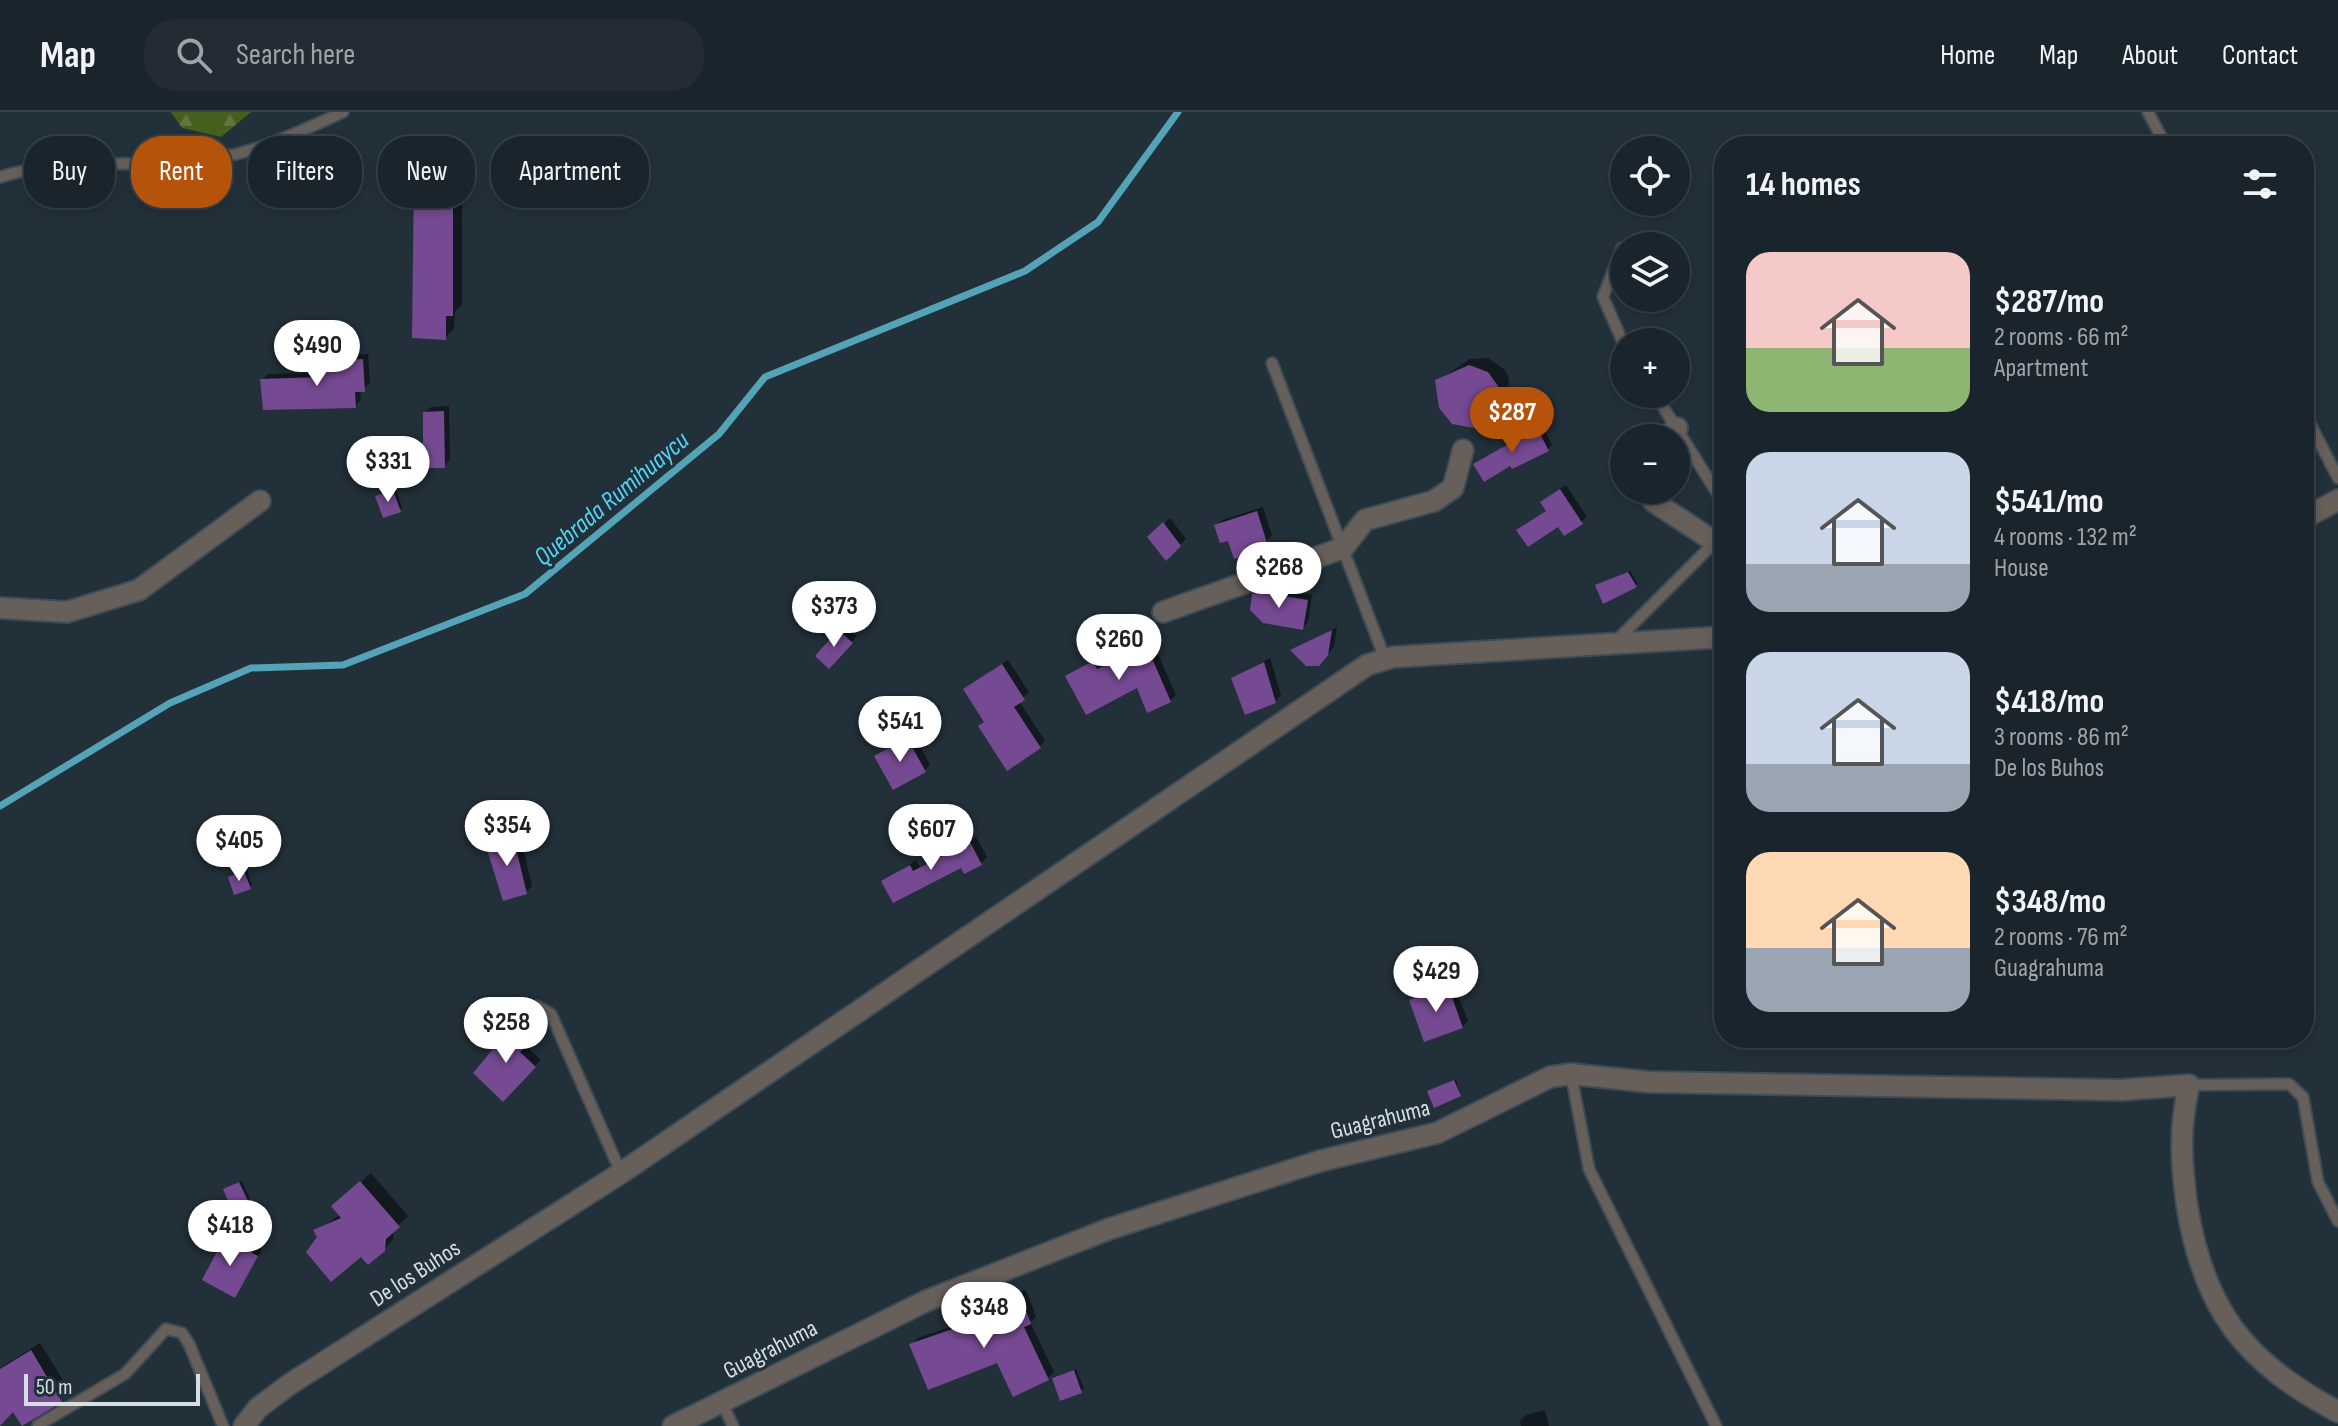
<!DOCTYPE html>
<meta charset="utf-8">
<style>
:root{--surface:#1a242c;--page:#232c34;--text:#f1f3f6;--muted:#9fa4a9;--line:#384148;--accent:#b45309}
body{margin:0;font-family:"Sofia Sans Condensed",sans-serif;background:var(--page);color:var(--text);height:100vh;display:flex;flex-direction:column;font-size:30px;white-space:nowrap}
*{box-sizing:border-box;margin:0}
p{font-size:26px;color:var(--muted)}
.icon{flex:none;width:44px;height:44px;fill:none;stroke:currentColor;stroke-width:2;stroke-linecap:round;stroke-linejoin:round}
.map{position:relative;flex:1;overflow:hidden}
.sheet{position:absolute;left:1714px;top:24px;width:600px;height:912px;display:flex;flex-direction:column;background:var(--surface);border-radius:32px;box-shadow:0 4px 12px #0003,0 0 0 2px var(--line)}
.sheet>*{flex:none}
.top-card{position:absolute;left:24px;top:24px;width:760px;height:72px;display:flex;gap:16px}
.tools{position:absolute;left:1610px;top:24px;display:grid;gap:16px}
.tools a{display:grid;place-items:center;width:80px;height:80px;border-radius:50%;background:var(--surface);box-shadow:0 4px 12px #0003,0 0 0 2px var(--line);font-size:40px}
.scale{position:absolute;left:24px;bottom:20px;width:176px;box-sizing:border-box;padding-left:8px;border:4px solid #d6dee5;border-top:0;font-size:22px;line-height:28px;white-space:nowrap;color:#d6dee5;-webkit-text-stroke:6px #22303a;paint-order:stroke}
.price{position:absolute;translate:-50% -68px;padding:0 18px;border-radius:28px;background:#fff;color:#222;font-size:26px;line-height:52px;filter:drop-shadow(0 2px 4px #0008)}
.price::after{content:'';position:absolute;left:50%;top:48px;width:24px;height:18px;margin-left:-12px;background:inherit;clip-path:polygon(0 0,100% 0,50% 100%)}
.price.current{background:var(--accent);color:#fff}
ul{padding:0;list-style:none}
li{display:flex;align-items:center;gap:24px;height:200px;padding:0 32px}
li span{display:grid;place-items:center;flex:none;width:224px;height:160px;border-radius:24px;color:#555}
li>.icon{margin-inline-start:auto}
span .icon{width:96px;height:96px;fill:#fffc;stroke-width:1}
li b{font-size:34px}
h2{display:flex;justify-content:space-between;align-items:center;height:96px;padding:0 32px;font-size:34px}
.pill{padding:0 28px;border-radius:32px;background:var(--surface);box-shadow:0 4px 12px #0003,0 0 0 2px var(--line);font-size:28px;line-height:72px}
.pill.current{background:var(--accent);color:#fff}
header{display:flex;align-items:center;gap:48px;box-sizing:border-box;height:112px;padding:0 40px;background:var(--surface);border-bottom:2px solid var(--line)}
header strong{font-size:38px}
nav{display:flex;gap:44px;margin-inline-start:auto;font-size:28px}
.search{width:560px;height:72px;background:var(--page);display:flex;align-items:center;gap:20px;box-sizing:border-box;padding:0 28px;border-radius:32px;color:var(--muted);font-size:30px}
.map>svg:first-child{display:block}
.forest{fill:url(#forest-firs)}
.shadow{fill:#0007}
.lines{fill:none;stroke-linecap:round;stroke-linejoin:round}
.stream{stroke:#54a3b6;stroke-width:7}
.building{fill:#764a93}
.lane-casing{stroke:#3f4c55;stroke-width:14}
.street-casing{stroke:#3f4c55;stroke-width:24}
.lane{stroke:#665f5a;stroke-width:10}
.street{stroke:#665f5a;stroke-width:20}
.labels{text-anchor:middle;stroke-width:6;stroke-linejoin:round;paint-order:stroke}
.street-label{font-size:24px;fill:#d6dee5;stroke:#22303a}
.water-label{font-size:26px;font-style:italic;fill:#52d6f6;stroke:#22303a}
</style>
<header>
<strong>Map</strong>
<div class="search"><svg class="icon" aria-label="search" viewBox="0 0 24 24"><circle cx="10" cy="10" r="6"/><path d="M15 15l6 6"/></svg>Search here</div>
<nav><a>Home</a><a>Map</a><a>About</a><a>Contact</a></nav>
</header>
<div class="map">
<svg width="2338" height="1314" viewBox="0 0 2338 1314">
<defs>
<pattern id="forest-firs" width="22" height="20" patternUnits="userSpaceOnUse" patternTransform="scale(2)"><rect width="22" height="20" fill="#455f1d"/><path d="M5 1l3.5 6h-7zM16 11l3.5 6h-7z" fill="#5f763e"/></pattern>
</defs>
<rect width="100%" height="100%" fill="#22303a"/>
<path class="forest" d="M171,0H251L221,25L182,16Z"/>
<g class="shadow">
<path d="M462,54V193L455,200L454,217L445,226L416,64L425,55Z"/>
<path d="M368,242L370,272L360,278L361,288L355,294L262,268L268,262L322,261L321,249L327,244Z"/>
<path d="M1488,246L1505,258L1509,267L1507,288L1485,316L1437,269L1470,247Z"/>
<path d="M449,294L450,348L444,354L425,301L431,295Z"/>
<path d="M1542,313L1552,333L1548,337L1511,351L1476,352Z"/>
<path d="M1566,373L1587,405L1581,410L1524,413L1548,398V385Z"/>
<path d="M396,377L402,396L400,398L377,385Z"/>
<path d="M1263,395L1272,423L1259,437L1229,426L1216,414L1222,408Z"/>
<path d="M1170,406L1186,427L1166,446L1150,425Z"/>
<path d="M1630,459L1638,472L1636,474L1597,473Z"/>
<path d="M1266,475L1312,483L1308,510L1302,516L1254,483Z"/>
<path d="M846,514L857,524L829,555L818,544Z"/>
<path d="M1337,515L1334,535L1325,545L1293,538Z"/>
<path d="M1153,531L1176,583L1170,589L1138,573L1067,564L1099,545L1103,553Z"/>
<path d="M1270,546L1281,583L1275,589L1233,566Z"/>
<path d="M1008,548L1029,580L1019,589L1045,629L1040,634L965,578Z"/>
<path d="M913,621L930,653L925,658L877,644Z"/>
<path d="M519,719L532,774L526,780L488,731L493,725Z"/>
<path d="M976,725L987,745L981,751L884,770L916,748L920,755Z"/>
<path d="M247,758L252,773L250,775L232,764Z"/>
<path d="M1453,870L1468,909L1462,915L1411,888L1417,882Z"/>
<path d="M520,909L534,923L525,933L541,948L503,987L514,915Z"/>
<path d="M1456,967L1460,983L1432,978Z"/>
<path d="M371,1061L408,1104L394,1117L393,1128L383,1138L361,1142L319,1125L316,1119L341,1102L343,1085Z"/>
<path d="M242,1069L250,1087L247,1089L228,1075Z"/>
<path d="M232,1121L262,1137L234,1184L226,1127Z"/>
<path d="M1026,1178L1036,1205L1030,1210L1054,1260L1048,1266L1014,1282L998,1249L912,1232L918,1226L997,1199L995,1193L1001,1187Z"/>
<path d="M40,1231L70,1279L22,1312L14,1298L0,1314V1256Z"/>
<path d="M1076,1257L1084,1277L1061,1286L1053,1265Z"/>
<path d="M1545,1298L1549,1314H1521L1520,1309L1526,1303Z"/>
</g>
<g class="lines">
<path class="stream" d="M0,694L170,591L251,556L343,553L525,482L719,322L765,265L1025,159L1098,110L1178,0"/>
</g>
<g class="building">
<path d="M414,63H453V204H446V228L412,226Z"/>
<path d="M363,247L365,280H355L356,296L263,298L260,267L320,265L319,249Z"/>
<path d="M1469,253L1488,260L1500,277L1499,299L1485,318L1452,312L1439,296L1435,268Z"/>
<path d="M444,299L445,356H423V300Z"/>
<path d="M1537,316L1549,339L1512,357L1510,354L1484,370L1473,352Z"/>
<path d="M1560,377L1583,412L1564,424L1558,415L1528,435L1516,418L1546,399L1540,390Z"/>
<path d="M393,378L401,400L383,406L375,384Z"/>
<path d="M1257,399L1267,431L1258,433L1260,439L1234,447L1228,429L1220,431L1214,413Z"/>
<path d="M1163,410L1181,434L1166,449L1147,425Z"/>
<path d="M1628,460L1637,475L1603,492L1595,473Z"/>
<path d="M1259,480L1308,488L1303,518L1263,511L1250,498L1252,482Z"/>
<path d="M838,518L853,531L829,557L815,544Z"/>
<path d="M1332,518L1328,543L1319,554H1306L1290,538Z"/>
<path d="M1147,535L1171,590L1147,601L1137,576L1086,603L1065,564L1093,549L1097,557Z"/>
<path d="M1264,550L1276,591L1245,603L1231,566Z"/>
<path d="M1002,552L1025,588L1014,595L1041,636L1007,659L978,614L984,610L963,577Z"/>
<path d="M907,626L926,660L893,678L874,644Z"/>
<path d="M513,724L527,782L503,789L485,731Z"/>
<path d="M970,730L982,753L964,762L961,756L893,791L881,769L910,753L913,759Z"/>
<path d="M244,759L251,777L234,783L228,765Z"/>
<path d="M1448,874L1463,916L1424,930L1409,888Z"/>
<path d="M513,913L530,930L520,940L536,955L503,990L473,961Z"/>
<path d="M1454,968L1461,984L1434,996L1427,979Z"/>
<path d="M360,1069L400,1115L386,1127L385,1139L368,1153L361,1145L331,1170L306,1140L317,1125L313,1118L341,1106L331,1094Z"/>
<path d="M239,1070L249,1091L232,1098L223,1077Z"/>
<path d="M224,1126L258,1144L235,1186L202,1168Z"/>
<path d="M1020,1182L1031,1212L1024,1215L1049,1268L1013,1285L997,1251L928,1278L909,1232L996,1202L993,1192Z"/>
<path d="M31,1238L62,1290L22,1314L13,1300L0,1314V1257Z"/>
<path d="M1074,1258L1082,1281L1060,1289L1052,1266Z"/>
</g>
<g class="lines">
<g class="lane-casing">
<g id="lane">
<path d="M2148,0L2166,34"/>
<path d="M0,65C63,45 131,56 197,49C250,44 295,22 343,0"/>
<path d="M1622,136L1603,185L1624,233"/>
<path d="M1272,251L1385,547"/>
<path d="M1655,282L1724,392"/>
<path d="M2304,300L2338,366"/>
<path d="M1615,530L1715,430L1724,416"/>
<path d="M527,898L537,894L551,902L621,1061"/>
<path d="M1571,962L1589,1057L1716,1314"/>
<path d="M2189,973L2289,972L2303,985L2318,1070L2338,1109"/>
<path d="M722,1291L733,1314"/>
<path d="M38,1313L125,1262L166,1217L182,1221L189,1232L223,1314"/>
</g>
</g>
<g class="street-casing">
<g id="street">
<path d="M1665,326L1677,316"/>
<path d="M1647,378L1654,390L1715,430"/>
<path d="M2304,406L2338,388"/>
<path d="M0,496L67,500L139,478L260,389"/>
<path d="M1163,500L1343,436L1365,408L1434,389L1453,376L1463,338"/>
<path d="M244,1314L258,1296L290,1272L621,1061L1367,553L1393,545L1724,525"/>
<path d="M673,1314L926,1189L1109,1117L1320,1049L1437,1021L1550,965L1571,962L1649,970L2121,978L2189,973C2179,1016 2181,1051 2187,1094C2204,1199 2245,1250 2338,1300"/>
</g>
</g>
<use href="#lane" class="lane"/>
<use href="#street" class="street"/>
</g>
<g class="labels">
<g class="street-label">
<text transform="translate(1380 1007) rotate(-14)" y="8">Guagrahuma</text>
<text transform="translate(415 1161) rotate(-33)" y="8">De los Buhos</text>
<text transform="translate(770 1237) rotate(-27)" y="8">Guagrahuma</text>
</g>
<g class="water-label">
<text transform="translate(611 386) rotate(-40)" y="9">Quebrada Rumihuaycu</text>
</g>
</g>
</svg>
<div class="tools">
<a><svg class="icon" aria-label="locate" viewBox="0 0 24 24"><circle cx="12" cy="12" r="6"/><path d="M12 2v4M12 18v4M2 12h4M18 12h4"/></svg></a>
<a><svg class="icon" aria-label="layers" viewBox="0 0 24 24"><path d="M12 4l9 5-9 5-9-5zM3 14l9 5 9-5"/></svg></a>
<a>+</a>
<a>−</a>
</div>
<div class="scale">50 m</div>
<b class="price" style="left:317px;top:276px">$490</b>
<b class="price current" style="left:1512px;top:343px">$287</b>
<b class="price" style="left:388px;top:392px">$331</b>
<b class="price" style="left:1279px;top:498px">$268</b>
<b class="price" style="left:834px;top:537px">$373</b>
<b class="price" style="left:1119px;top:570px">$260</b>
<b class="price" style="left:900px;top:652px">$541</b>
<b class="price" style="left:507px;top:756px">$354</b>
<b class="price" style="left:931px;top:760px">$607</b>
<b class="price" style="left:239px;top:771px">$405</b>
<b class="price" style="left:1436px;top:902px">$429</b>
<b class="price" style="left:506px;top:953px">$258</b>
<b class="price" style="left:230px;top:1156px">$418</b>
<b class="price" style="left:984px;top:1238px">$348</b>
<div class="top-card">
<a class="pill">Buy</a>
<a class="pill current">Rent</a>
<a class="pill">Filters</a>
<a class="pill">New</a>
<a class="pill">Apartment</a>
</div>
<section class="sheet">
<h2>14 homes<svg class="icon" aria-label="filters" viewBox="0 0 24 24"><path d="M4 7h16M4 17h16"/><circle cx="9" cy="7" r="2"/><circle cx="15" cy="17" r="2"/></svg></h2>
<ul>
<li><span style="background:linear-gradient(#f6c9c9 60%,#8fb573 0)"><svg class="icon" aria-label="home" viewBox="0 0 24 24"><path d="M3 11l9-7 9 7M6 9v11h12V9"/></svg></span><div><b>$287/mo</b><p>2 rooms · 66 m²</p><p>Apartment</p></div></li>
<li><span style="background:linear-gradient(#c9d6e8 70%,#9aa5b1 0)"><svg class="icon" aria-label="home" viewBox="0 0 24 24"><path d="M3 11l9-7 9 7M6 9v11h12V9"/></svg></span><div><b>$541/mo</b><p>4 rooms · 132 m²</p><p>House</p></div></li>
<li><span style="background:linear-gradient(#c9d6e8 70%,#9aa5b1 0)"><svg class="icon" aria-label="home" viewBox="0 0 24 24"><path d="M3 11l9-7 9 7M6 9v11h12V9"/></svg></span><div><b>$418/mo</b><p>3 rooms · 86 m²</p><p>De los Buhos</p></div></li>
<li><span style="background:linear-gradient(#ffd9b3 60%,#9aa5b1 0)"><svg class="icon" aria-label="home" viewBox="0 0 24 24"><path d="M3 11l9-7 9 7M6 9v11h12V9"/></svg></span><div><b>$348/mo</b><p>2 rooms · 76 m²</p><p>Guagrahuma</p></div></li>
</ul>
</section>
</div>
